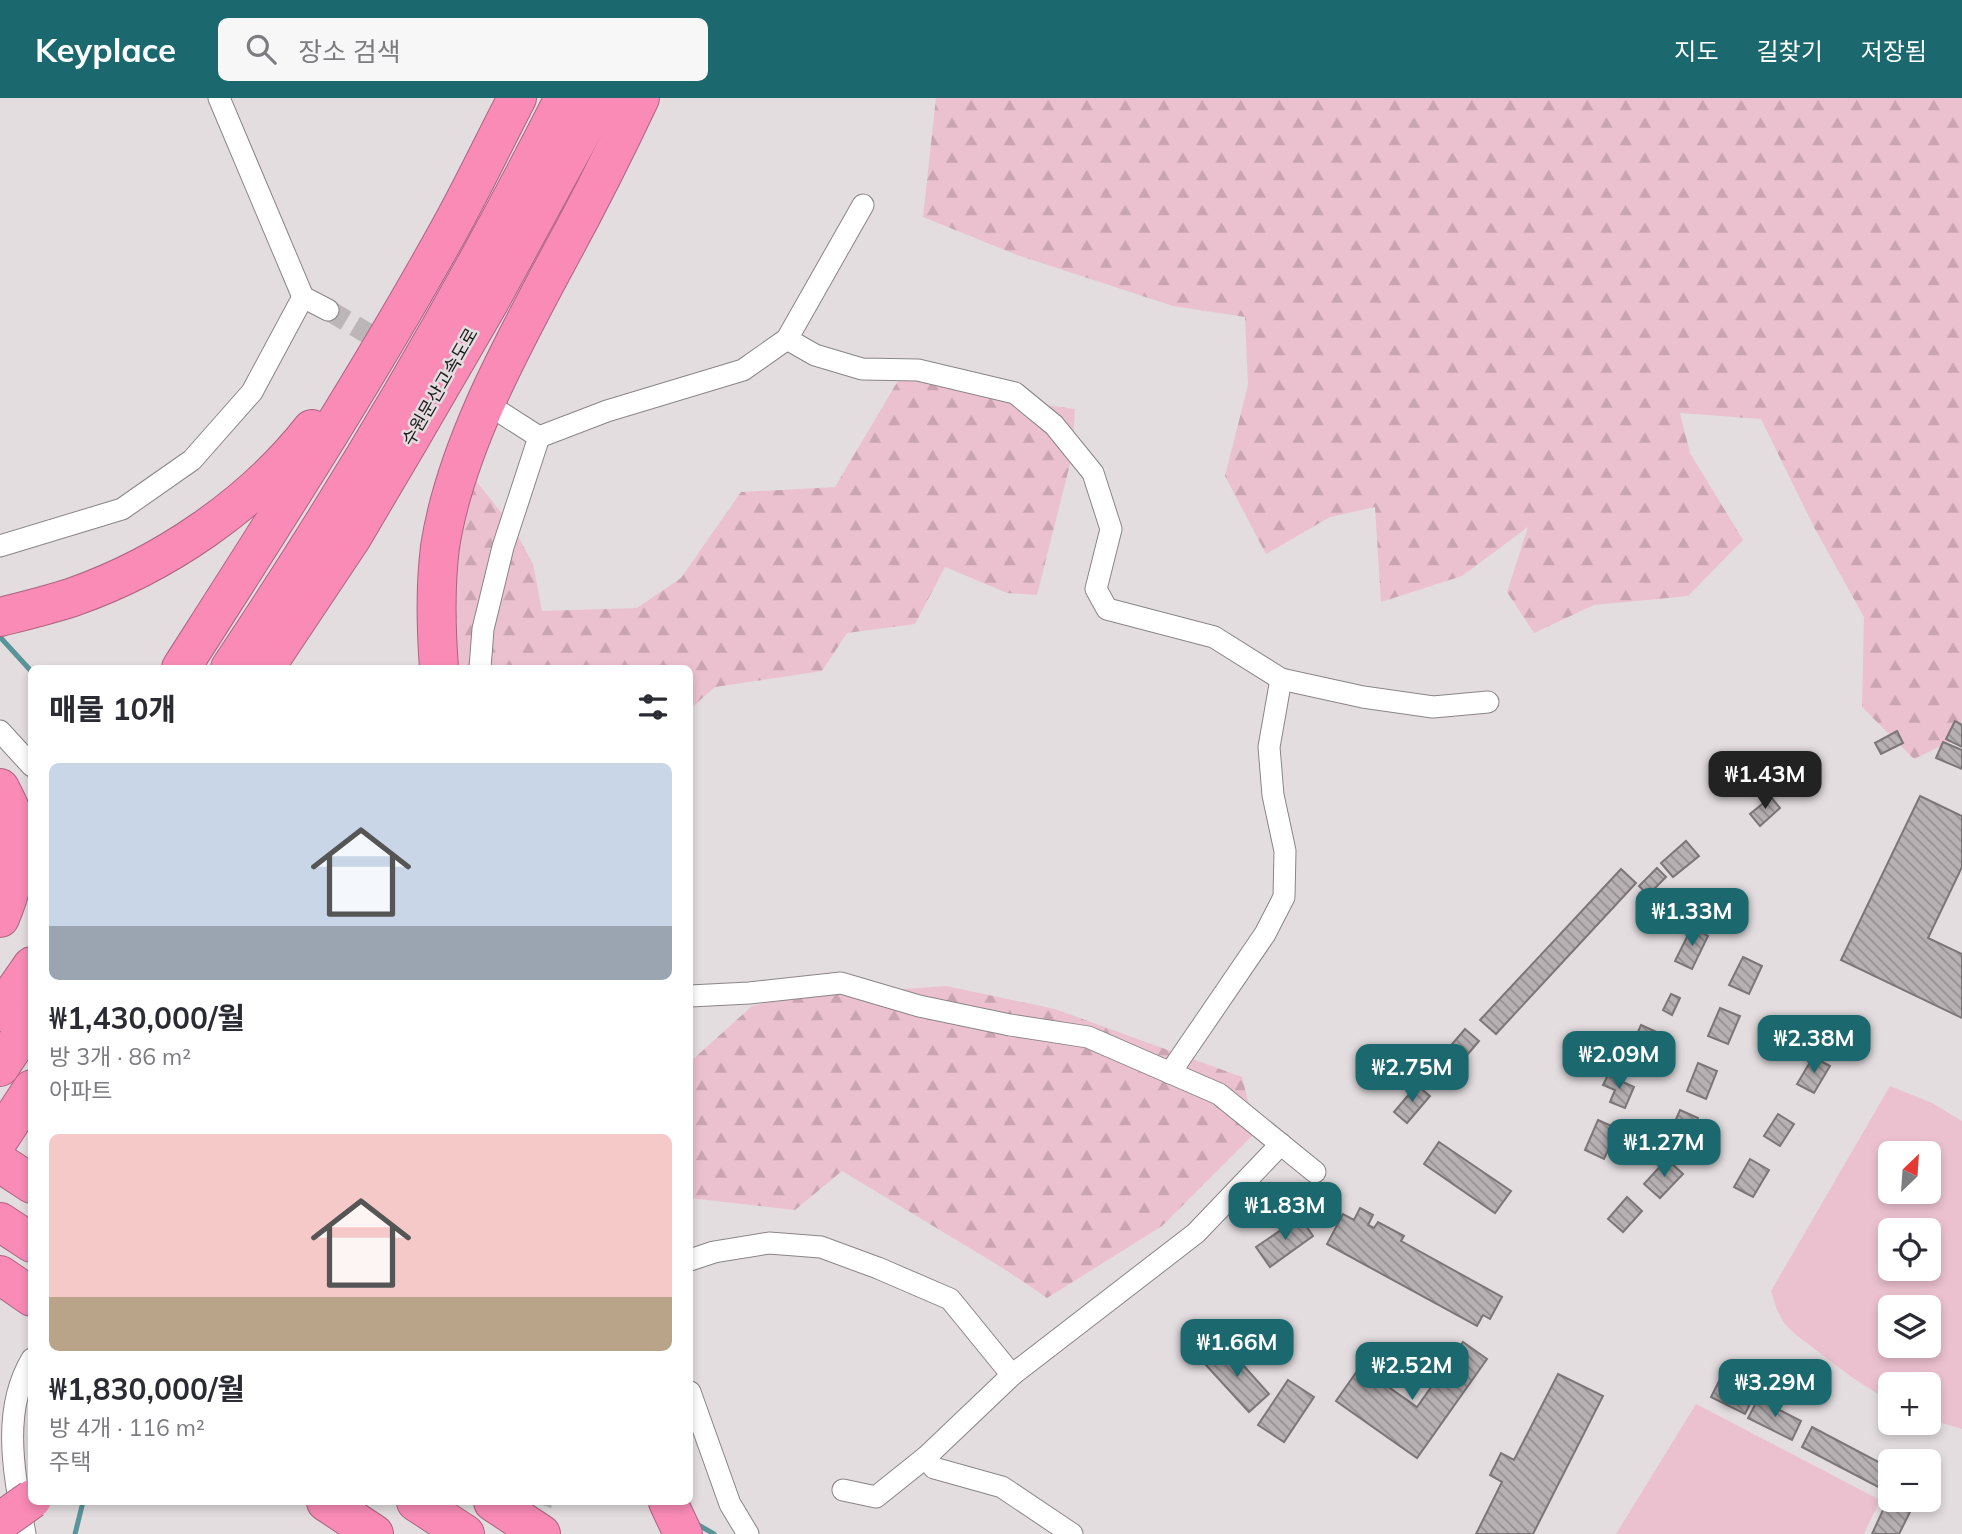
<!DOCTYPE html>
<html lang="ko">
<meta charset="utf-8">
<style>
:root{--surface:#fff;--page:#f7f7f7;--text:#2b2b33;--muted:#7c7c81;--accent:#1b686e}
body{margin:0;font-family:Mulish,"Noto Sans KR",sans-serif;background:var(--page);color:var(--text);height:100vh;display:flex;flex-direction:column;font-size:26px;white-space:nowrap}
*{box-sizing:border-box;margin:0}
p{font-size:23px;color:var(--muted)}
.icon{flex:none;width:38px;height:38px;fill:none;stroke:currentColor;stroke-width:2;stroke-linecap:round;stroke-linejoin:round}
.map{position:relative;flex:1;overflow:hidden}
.sheet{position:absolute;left:28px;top:567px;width:665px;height:840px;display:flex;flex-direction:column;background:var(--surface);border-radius:10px;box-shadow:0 4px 10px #0003}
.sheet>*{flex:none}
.needle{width:46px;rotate:25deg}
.controls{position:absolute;left:1878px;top:1043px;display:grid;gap:14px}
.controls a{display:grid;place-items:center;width:63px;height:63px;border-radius:10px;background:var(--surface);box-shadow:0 4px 10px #0003;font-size:35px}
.price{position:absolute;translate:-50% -60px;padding:0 16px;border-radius:14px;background:var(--accent);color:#fff;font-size:23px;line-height:46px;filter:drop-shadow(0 2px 4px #0008)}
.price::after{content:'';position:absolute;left:50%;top:42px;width:21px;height:16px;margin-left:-10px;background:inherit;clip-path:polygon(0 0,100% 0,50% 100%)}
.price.selected{background:#222;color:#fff}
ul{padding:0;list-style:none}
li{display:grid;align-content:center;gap:14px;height:371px;padding:0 21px}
li span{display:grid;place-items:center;height:217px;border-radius:10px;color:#555}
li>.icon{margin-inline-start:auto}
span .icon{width:126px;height:126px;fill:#fffc;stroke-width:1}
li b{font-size:30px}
h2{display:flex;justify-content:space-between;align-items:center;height:84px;padding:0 21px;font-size:30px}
header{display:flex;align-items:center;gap:42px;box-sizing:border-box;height:98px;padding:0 35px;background:var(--accent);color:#fff}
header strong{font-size:33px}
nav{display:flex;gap:38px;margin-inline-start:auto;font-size:24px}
.search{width:490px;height:63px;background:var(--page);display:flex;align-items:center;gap:18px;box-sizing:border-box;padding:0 24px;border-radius:10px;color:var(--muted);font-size:26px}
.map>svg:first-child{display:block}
.forest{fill:url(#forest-firs)}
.pitch{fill:#ecc1cf;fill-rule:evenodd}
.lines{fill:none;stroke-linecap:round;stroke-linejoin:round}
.stream{stroke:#599499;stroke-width:5}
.building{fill:url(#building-back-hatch);stroke:#7c7678;stroke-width:2}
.minor-tunnel{stroke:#bcb6b8;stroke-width:21;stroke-dasharray:21 10;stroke-linecap:butt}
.minor-casing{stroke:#8a8587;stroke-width:23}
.motorway-casing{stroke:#ac6480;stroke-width:40}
.minor{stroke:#fff;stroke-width:21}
.motorway{stroke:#f98bb6;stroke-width:38}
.motorway-bridge-casing{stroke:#ac6480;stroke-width:40;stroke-linecap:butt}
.motorway-bridge{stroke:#f98bb6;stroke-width:38}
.labels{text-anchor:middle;stroke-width:5;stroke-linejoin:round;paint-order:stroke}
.street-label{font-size:18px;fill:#1e1c1d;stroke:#e3dddf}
</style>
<header>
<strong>Keyplace</strong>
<div class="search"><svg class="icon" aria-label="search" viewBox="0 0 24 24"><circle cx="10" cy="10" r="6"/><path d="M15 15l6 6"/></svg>장소 검색</div>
<nav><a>지도</a><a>길찾기</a><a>저장됨</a></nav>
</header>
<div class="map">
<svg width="1962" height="1436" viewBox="0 0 1962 1436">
<defs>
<pattern id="forest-firs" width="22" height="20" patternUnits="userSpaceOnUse" patternTransform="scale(1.75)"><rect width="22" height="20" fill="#ecc1cf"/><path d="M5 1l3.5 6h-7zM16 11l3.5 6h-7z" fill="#caa5b1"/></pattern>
<pattern id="building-back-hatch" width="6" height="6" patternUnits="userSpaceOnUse" patternTransform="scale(1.75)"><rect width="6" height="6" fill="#b7b1b3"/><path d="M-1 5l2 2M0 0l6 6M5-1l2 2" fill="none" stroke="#948f91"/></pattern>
</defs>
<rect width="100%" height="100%" fill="#e3dddf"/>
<g class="forest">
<path d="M936,0H1962V638L1914,661L1862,609L1864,519L1815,431L1761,321L1680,315L1690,355L1743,442L1688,498L1594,507L1534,535L1507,494L1528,429L1462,478L1381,504L1375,409L1330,419L1266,456L1225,378L1248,287L1245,219L1173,208L1017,157L923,119Z"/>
<path d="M902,276L986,299L1075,311L1072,358L1037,497L1007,495L945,469L915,526L847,535L822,573L715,589L690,611V570H448L460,363L513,429L533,466L542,513L637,510L681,480L741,394L835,389Z"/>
<path d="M946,888L1055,911L1242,979L1256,1034L1162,1128L1047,1200L1006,1172L842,1073L795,1112L690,1100V964L752,908L790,899Z"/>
</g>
<g class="pitch">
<path d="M1890,988L1932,1005L1962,1023V1331L1929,1321L1928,1286H1890V1304L1850,1278L1795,1236L1784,1225L1777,1212L1771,1193ZM1890,1055H1928V1094H1890ZM1890,1132H1928V1171H1890ZM1890,1209H1928V1248H1890Z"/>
<path d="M1696,1306L1880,1402L1864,1436H1616Z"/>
</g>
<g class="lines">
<g class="stream">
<path d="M0,539L32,574"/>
<path d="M695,1425L714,1436"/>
<path d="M75,1436L83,1404"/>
</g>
</g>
<g class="building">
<path d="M1955,623L1962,627V649L1946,641Z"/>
<path d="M1897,633L1903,645L1881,656L1875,645Z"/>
<path d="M1943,644L1962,652V671L1936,660Z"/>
<path d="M1920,698L1962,718V769L1928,840L1962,856V920L1841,862Z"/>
<path d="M1771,699L1780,710L1760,728L1750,716Z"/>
<path d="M1686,743L1699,758L1673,779L1661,765Z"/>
<path d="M1657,770L1666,779L1648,797L1639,788Z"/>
<path d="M1621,771L1636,785L1496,936L1480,922Z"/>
<path d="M1692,829L1708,838L1692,871L1675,863Z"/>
<path d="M1743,859L1762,868L1749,896L1729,887Z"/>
<path d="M1671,896L1680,900L1672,917L1663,912Z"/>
<path d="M1720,910L1740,918L1728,946L1708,938Z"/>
<path d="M1641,927L1661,936L1642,978L1622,969Z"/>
<path d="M1465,931L1479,943L1462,963L1448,951Z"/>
<path d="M1813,959L1830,968L1814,995L1797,986Z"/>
<path d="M1445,961L1451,970L1433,990L1425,983Z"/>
<path d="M1698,965L1717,973L1706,1001L1687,993Z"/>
<path d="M1608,977L1634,989L1625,1010L1610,1004L1615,992L1603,987Z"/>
<path d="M1417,987L1430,998L1407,1025L1394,1014Z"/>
<path d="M1680,1012L1698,1020L1685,1050L1667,1042Z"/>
<path d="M1778,1016L1794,1026L1780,1048L1764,1038Z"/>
<path d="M1598,1022L1618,1031L1604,1061L1585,1052Z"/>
<path d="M1439,1044L1511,1093L1495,1115L1424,1066Z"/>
<path d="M1667,1061L1683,1076L1660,1100L1644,1086Z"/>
<path d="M1750,1061L1769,1072L1753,1099L1734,1089Z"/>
<path d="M1627,1099L1642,1113L1623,1134L1608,1121Z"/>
<path d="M1360,1110L1373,1117L1368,1127L1374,1130L1378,1124L1404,1138L1401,1143L1502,1199L1490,1221L1483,1217L1477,1228L1327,1146L1343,1116L1354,1122Z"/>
<path d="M1300,1119L1313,1138L1270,1169L1256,1149Z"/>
<path d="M1463,1244L1487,1261L1417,1360L1336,1303L1360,1269L1417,1309Z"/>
<path d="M1225,1247L1269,1296L1249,1314L1205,1266Z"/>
<path d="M1558,1276L1603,1298L1533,1436H1476L1502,1384L1490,1377L1501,1355L1514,1362Z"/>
<path d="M1721,1279L1755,1296L1745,1316L1711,1299Z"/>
<path d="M1288,1282L1314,1299L1284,1344L1258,1327Z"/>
<path d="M1758,1301L1801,1323L1792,1342L1748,1320Z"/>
<path d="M1812,1329L1890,1370V1395L1802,1349Z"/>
<path d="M1889,1399L1890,1402H1894L1912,1410L1899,1436H1872Z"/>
</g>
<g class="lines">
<g class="minor-tunnel">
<path d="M328,212L392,250"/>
<path d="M531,1436L542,1404"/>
</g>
<g class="minor-casing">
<g id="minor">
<path d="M219,0L303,199L328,212"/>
<path d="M787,241L815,257L862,271L918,272L1015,295L1054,327L1093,375L1111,431L1096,491L1107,511L1214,539L1281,581L1363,599L1433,609L1488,604"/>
<path d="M539,339L607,313L743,272L787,241L863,107"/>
<path d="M0,448L122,411L192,362L252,294L303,199"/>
<path d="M480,570L483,531L503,449L539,339L500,314"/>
<path d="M0,633L32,668"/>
<path d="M690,898L749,895L841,885L919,908L1010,927L1088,939L1219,996L1315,1074"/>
<path d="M1170,975L1265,836L1284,799L1285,753L1273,697L1269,649L1281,581"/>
<path d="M690,1162L714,1154L769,1145L821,1149L878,1170L950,1201L1012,1277"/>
<path d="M690,1294L730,1406L748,1436"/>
<path d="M926,1359L934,1370L1002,1389L1072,1436"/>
<path d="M843,1392L876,1399L926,1359L1012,1277L1196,1135L1281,1046"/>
<path d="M25,1436C15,1379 0,1314 32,1261"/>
</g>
</g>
<g class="motorway-casing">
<g id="motorway">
<path d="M0,519C24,513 49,507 73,499C164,467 252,407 312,331"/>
<path d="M181,570C273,426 366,282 449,132C473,89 494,44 517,0"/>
<path d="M230,570C353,386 464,197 564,0"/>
<path d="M265,570L351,441L407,346L490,203L600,0"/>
<path d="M439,570C436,530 435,489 440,449C455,350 514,244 561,156C589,105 615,53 640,0"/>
<path d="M0,690C4,698 9,707 12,716C23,749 13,789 0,820"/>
<path d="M0,914L32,868"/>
<path d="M0,969L32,921"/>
<path d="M0,1040L32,991"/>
<path d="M0,1065L32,1086"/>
<path d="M0,1124L32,1145"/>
<path d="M0,1177L32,1199"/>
<path d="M326,1404L374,1436"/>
<path d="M416,1404L465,1436"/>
<path d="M493,1404L541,1436"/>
<path d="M668,1404L683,1436"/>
</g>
</g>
<use href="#minor" class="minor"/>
<use href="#motorway" class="motorway"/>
<g class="motorway-bridge-casing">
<path id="motorway-bridge" d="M0,1424L32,1401"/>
</g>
<use href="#motorway-bridge" class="motorway-bridge"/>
</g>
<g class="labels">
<g class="street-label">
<text transform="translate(440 289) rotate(-60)" y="6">수원문산고속도로</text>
</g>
</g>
</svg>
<div class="controls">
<a><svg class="needle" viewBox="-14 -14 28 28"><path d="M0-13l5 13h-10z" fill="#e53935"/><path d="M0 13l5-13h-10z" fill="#7c7c81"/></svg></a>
<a><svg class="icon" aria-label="locate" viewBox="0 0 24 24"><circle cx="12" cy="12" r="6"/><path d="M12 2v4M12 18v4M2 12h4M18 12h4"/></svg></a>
<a><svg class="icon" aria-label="layers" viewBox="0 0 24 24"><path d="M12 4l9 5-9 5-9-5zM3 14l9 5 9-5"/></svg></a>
<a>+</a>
<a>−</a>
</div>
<b class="price selected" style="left:1765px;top:713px">₩1.43M</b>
<b class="price" style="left:1692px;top:850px">₩1.33M</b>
<b class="price" style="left:1814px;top:977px">₩2.38M</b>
<b class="price" style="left:1619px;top:993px">₩2.09M</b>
<b class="price" style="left:1412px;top:1006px">₩2.75M</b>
<b class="price" style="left:1664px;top:1081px">₩1.27M</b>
<b class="price" style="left:1285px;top:1144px">₩1.83M</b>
<b class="price" style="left:1237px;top:1281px">₩1.66M</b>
<b class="price" style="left:1412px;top:1304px">₩2.52M</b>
<b class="price" style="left:1775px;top:1321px">₩3.29M</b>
<section class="sheet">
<h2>매물 10개<svg class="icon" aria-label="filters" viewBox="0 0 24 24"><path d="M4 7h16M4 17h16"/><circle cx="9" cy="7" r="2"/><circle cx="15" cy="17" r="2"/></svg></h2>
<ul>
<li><span style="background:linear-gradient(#c9d6e8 75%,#9aa5b1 0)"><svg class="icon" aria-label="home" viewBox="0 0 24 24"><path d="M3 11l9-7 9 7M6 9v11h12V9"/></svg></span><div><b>₩1,430,000/월</b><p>방 3개 · 86 m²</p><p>아파트</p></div></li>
<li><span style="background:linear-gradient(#f6c9c9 75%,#b9a48a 0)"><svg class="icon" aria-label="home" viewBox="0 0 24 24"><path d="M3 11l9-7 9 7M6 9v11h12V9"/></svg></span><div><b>₩1,830,000/월</b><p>방 4개 · 116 m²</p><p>주택</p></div></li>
</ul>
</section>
</div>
